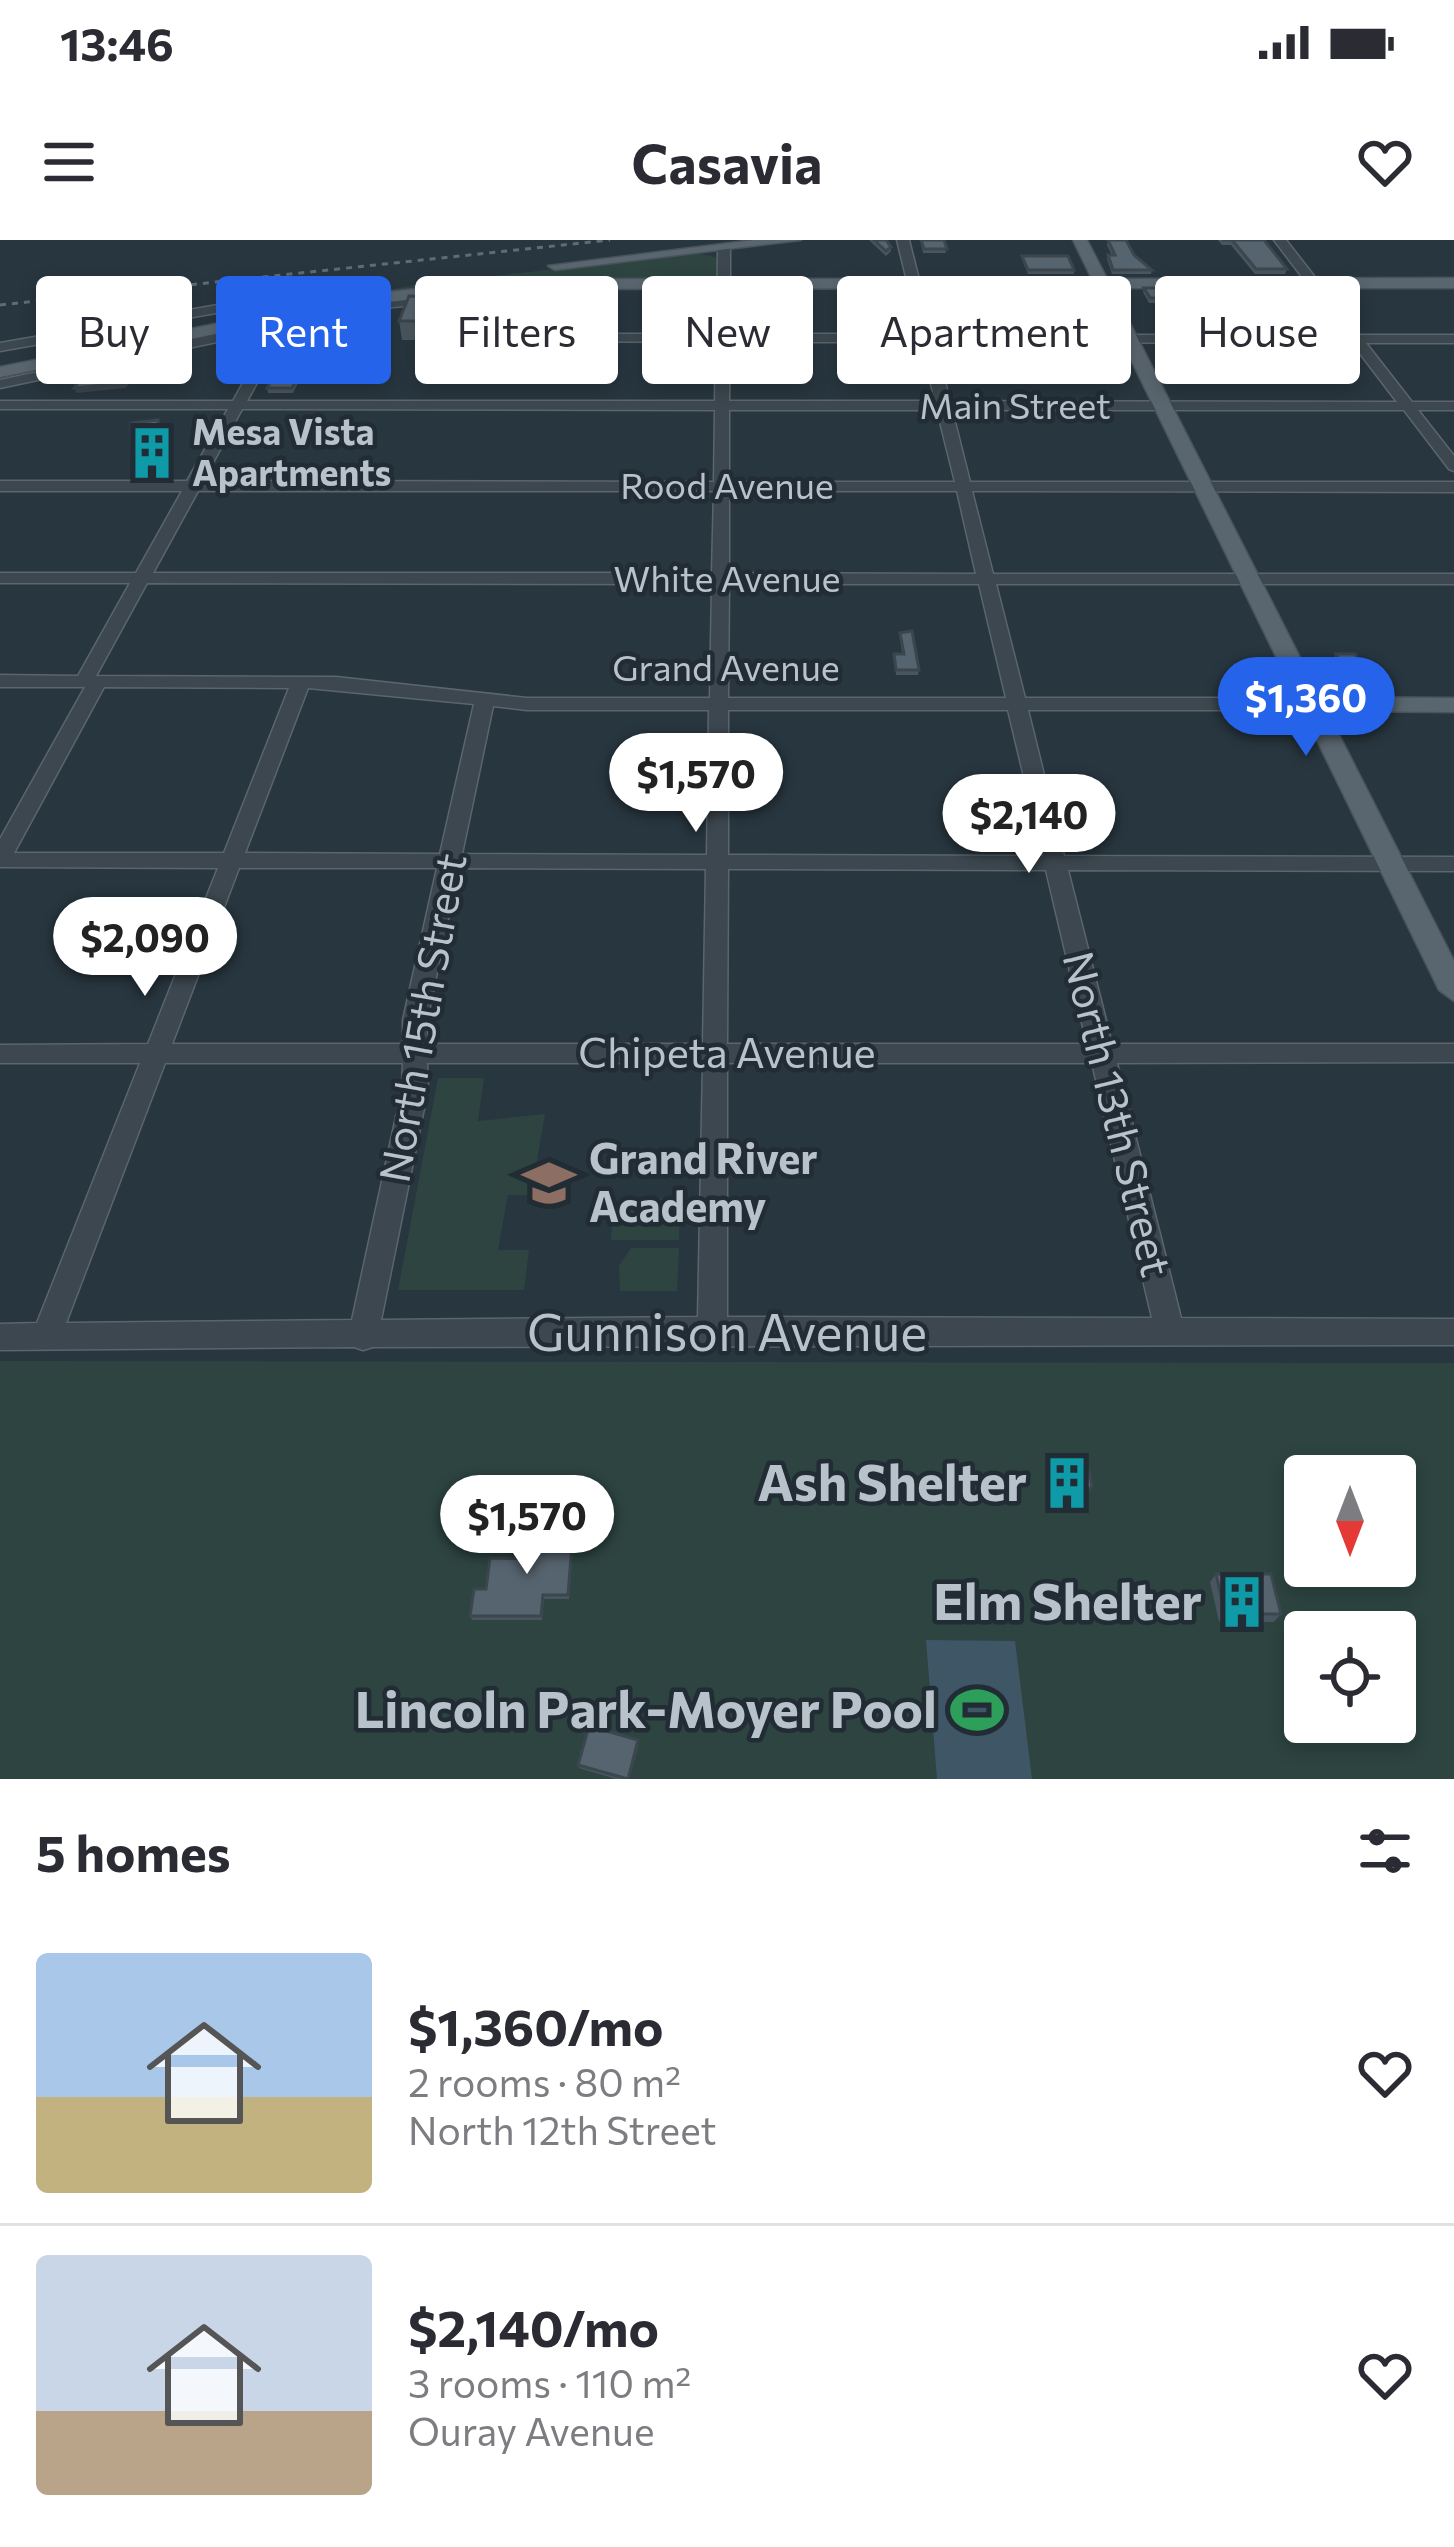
<!DOCTYPE html>
<meta charset="utf-8">
<style>
:root{--surface:#fff;--page:#f2f2f3;--text:#2b2b33;--muted:#7c7c81;--line:#e1e1e2;--accent:#2563eb}
body{margin:0;font-family:Commissioner,sans-serif;background:var(--page);color:var(--text);height:100vh;display:flex;flex-direction:column;font-size:45px;white-space:nowrap}
*{box-sizing:border-box;margin:0}
p{font-size:39px;color:var(--muted)}
.icon{flex:none;width:66px;height:66px;fill:none;stroke:currentColor;stroke-width:2;stroke-linecap:round;stroke-linejoin:round}
.map{position:relative;height:1539px;overflow:hidden}
.details{display:flex;flex-direction:column;background:var(--surface);flex:1}
.details>*{flex:none}
.hud{position:absolute;left:36px;top:36px;width:1383px;height:108px;display:flex;gap:24px}
.needle{width:78px;rotate:180deg}
.controls{position:absolute;left:1284px;top:1215px;display:grid;gap:24px}
.controls a{display:grid;place-items:center;width:132px;height:132px;border-radius:12px;background:var(--surface);box-shadow:0 6px 18px #0003;font-size:60px}
.price{position:absolute;translate:-50% -102px;padding:0 27px;border-radius:42px;background:#fff;color:#222;font-size:39px;line-height:78px;filter:drop-shadow(0 3px 6px #0008)}
.price::after{content:'';position:absolute;left:50%;top:72px;width:36px;height:27px;margin-left:-18px;background:inherit;clip-path:polygon(0 0,100% 0,50% 100%)}
.price.current{background:var(--accent);color:#fff}
ul{padding:0;list-style:none}
li{display:flex;align-items:center;gap:36px;height:300px;padding:0 36px}
li+li{border-top:3px solid var(--line)}
li span{display:grid;place-items:center;flex:none;width:336px;height:240px;border-radius:12px;color:#555}
li>.icon{margin-inline-start:auto}
span .icon{width:144px;height:144px;fill:#fffc;stroke-width:1}
li b{font-size:51px}
h2{display:flex;justify-content:space-between;align-items:center;height:144px;padding:0 36px;font-size:51px}
.chip{padding:0 42px;border-radius:12px;background:var(--surface);box-shadow:0 6px 18px #0003;font-size:42px;line-height:108px}
.chip.current{background:var(--accent);color:#fff}
.status{display:flex;justify-content:space-between;align-items:center;height:84px;padding:0 60px;background:var(--surface);direction:ltr}
.status svg{height:33px;fill:currentColor}
header{display:flex;justify-content:space-between;align-items:center;height:156px;padding:0 36px;background:var(--surface);font-size:54px;font-weight:700}
.map>svg:first-child{display:block}
.green{fill:#2d4441;fill-rule:evenodd}
.water{fill:#3f5667}
.lines{fill:none;stroke-linecap:round;stroke-linejoin:round}
.stream{stroke:#3f5667;stroke-width:3}
.minor-casing{stroke:#5a656d;stroke-width:3}
.major-casing{stroke:#48535b;stroke-width:3}
.minor{fill:#3c474f;fill-rule:evenodd}
.major{fill:#5a666f;fill-rule:evenodd}
.rail{stroke:#5e6c76;stroke-width:3;stroke-dasharray:6 6;stroke-linecap:butt}
.wall{fill:#4a565f}
.shaded-wall{fill:#3c464e}
.building{fill:#56646f;stroke:#3c464e;stroke-width:3}
.labels{text-anchor:middle;stroke-width:9;stroke-linejoin:round;paint-order:stroke}
.far-street-label{font-size:36px;fill:#b8c2ca;stroke:#212c34}
.far-poi-label{font-size:36px;font-weight:bold;fill:#b8c2ca;stroke:#212c34;text-anchor:start}
.street-label{font-size:42px;fill:#b8c2ca;stroke:#212c34}
.poi-label{font-size:42px;font-weight:bold;fill:#b8c2ca;stroke:#212c34;text-anchor:start}
.near-street-label{font-size:51px;fill:#b8c2ca;stroke:#212c34}
.near-poi-label{font-size:51px;font-weight:bold;fill:#b8c2ca;stroke:#212c34;text-anchor:end}
</style>
<div class="status"><b>13:46</b><svg viewBox="0 0 49 12"><path d="M0 12V9h3v3zM5 12V6h3v6zM10 12V3h3v9zM15 12V0h3v12zM26 1h20v11H26zM47 4h2v5h-2z"/></svg></div>
<header><svg class="icon" aria-label="menu" viewBox="0 0 24 24"><path d="M4 6h16M4 12h16M4 18h16"/></svg>Casavia<svg class="icon" aria-label="heart" viewBox="0 0 24 24"><path d="M12 20l-8-8c-3-5 5-10 8-4 3-6 11-1 8 4z"/></svg></header>
<div class="map">
<svg width="1454" height="1539" viewBox="0 0 1454 1539">
<rect width="100%" height="100%" fill="#28363f"/>
<g class="green">
<path d="M697,13L718,18L717,38L528,40L46,117L414,45Z"/>
<path d="M438,838H484L478,881L545,874L531,955H508L498,1010H529L524,1050H398Z"/>
<path d="M635,958H680L679,1000H611L613,970Z"/>
<path d="M631,1008H679L677,1051H620L619,1026Z"/>
<path d="M0,1121L1454,1123V1539H0ZM1305,1236H1395V1326H1305ZM1305,1392H1395V1482H1305Z"/>
</g>
<path class="water" d="M926,1400L1015,1401L1032,1539H937Z"/>
<g class="lines">
<g class="stream">
<path d="M903,45L918,95"/>
<path d="M730,72L731,47"/>
</g>
<g class="minor-casing">
<g id="minor">
<path d="M897,0H909L933,95H1346L1274,0H1286L1360,95H1454V103H1366L1412,162H1454V170H1418L1454,216V231L1449,229L1404,170H952L970,242H1454V252L972,251L993,334H1454V344H996L1025,458H1313L1323,464L1313,470H1028L1064,616L1454,617V631L1068,630L1112,804H1454V822L1117,823L1181,1078L1454,1079V1105L373,1107L363,1110L354,1107L0,1110V1084L37,1083L140,823H0V805L148,804L218,628L0,627V599L85,447H0V435L78,436L130,343H0V333H136L182,251H0V241H187L228,169H0V161H233L252,127L257,126L264,130L247,161H715L716,102L533,101L543,53L372,69L0,148V140L372,61L545,46L552,38L558,42L545,94H717L718,7L724,4L730,7V94H920ZM730,102H921L935,161H729ZM935,102L1352,103L1397,162L950,161ZM242,169L715,170L714,242L203,241ZM729,170H937L955,242H729ZM198,251H714L712,333H153ZM729,251H957L976,334L729,333ZM147,343L712,344L710,458H527L336,437L96,436ZM729,344H979L1006,458H728ZM104,447L289,448L224,613H14ZM308,448L474,464L440,614L245,613ZM493,466L527,470H709L707,615L462,614ZM728,470H1008L1043,616L728,615ZM239,628H437L403,780V804H172ZM459,628L706,629L703,804H427V780ZM728,629L1046,630L1087,804H727ZM165,823H403L402,849L352,1080L66,1083ZM427,823H703L698,1077L381,1080L428,849ZM727,823H1092L1152,1078L727,1077Z"/>
<path d="M286,53L290,60L0,111V103Z"/>
</g>
</g>
<g class="major-casing">
<g id="major">
<path d="M754,0H801L555,30L548,26Z"/>
<path d="M1073,0H1087L1107,39L1454,38V48H1112L1320,457L1454,458V472L1327,471L1454,721V761L1439,750L1096,48L500,49L355,66L0,137V127L355,56L500,39H1092Z"/>
</g>
</g>
<use href="#minor" class="minor"/>
<use href="#major" class="major"/>
<path class="rail" d="M0,65L610,0"/>
</g>
<g class="wall">
<path d="M869,0H886L891,7V11L886,16Z"/>
<path d="M920,0H944L946,13H923Z"/>
<path d="M1108,0L1134,15L1152,30L1151,34H1112L1107,19L1108,15H1112L1107,5Z"/>
<path d="M1218,0H1264L1287,29L1285,34H1255L1231,5H1222Z"/>
<path d="M1022,16L1074,30V34H1028L1022,20Z"/>
<path d="M739,44H760V68H740Z"/>
<path d="M867,44L882,53V62H868Z"/>
<path d="M1036,48L1068,54L1067,58H1037Z"/>
<path d="M1144,48L1168,58L1167,63H1149L1143,52Z"/>
<path d="M483,78L476,100H402L399,81Z"/>
<path d="M301,130L302,135L293,153H268L267,148Z"/>
<path d="M900,393L919,430L918,435H896L894,414H902Z"/>
<path d="M1336,414L1362,428L1360,434H1341L1334,419Z"/>
<path d="M1047,1230L1092,1246L1081,1262H1062L1048,1251L1045,1235Z"/>
<path d="M565,1286L563,1304L573,1308L569,1359H544L542,1380H472L470,1376L486,1349L531,1319Z"/>
<path d="M1216,1334L1281,1374L1274,1382L1219,1381L1210,1342Z"/>
<path d="M639,1504L629,1539H616L579,1528L578,1525Z"/>
</g>
<g class="shaded-wall">
<path d="M480,59L483,78L476,100L473,81Z"/>
<path d="M135,127L137,132L126,148L76,153L74,148Z"/>
<path d="M158,180L162,194L164,227L138,230L132,215Z"/>
</g>
<g class="building">
<path d="M874,0H886L891,7L886,11Z"/>
<path d="M921,0H944L947,9H924Z"/>
<path d="M1108,0H1126L1134,15L1152,30H1113L1108,15H1115Z"/>
<path d="M1222,0H1264L1287,29H1256L1232,0Z"/>
<path d="M1022,16H1068L1074,30H1028Z"/>
<path d="M739,44H760V58H740Z"/>
<path d="M867,44H880L882,53H869Z"/>
<path d="M1036,48H1066L1068,54H1038Z"/>
<path d="M1144,48H1162L1168,58H1150Z"/>
<path d="M409,56L480,59L473,81H399Z"/>
<path d="M135,127L124,143L74,148L87,131Z"/>
<path d="M276,130H301L292,148H267Z"/>
<path d="M158,180L159,211L132,215L131,183Z"/>
<path d="M912,391L919,430H896L894,414H904L900,393Z"/>
<path d="M1336,414H1355L1362,428H1343Z"/>
<path d="M1056,1217H1074L1089,1229L1092,1246L1083,1258H1064L1050,1246L1047,1230Z"/>
<path d="M534,1282H564L562,1304H572L568,1355H543L541,1376H470L474,1349H486L490,1318L531,1319Z"/>
<path d="M1216,1334H1271L1281,1374H1225Z"/>
<path d="M589,1486L638,1500L628,1539L578,1525Z"/>
</g>
<defs>
<g id="building-bare" transform="scale(4.14)"><path d="M-4-6H4V6H1V3H-1V6H-4ZM-2.5-4.3h1.7v1.8h-1.7ZM.8-4.3h1.7v1.8H.8ZM-2.5-1h1.7V.8h-1.7ZM.8-1h1.7V.8H.8Z" fill="#0f9aa8" stroke="#212c34" stroke-width="2.5" paint-order="stroke"/></g>
<g id="school-bare" transform="scale(4.14)"><path d="M0-5L7-2L0 1L-7-2ZM-4 1L0 2.5L4 1V4Q0 6-4 4Z" fill="#8d6e63" stroke="#212c34" stroke-width="2.5" paint-order="stroke"/></g>
<g id="stadium-bare" transform="scale(4.14)"><path d="M0-5a6.5 5 0 1 0 0 10a6.5 5 0 1 0 0-10ZM-3.5-1.8h7v3.6h-7Z" fill="#2e9e5b" stroke="#212c34" stroke-width="2.5" paint-order="stroke"/></g>
</defs>
<g fill-rule="evenodd">
<use href="#building-bare" x="152" y="213"/>
<use href="#school-bare" x="549" y="943"/>
<use href="#building-bare" x="1067" y="1243"/>
<use href="#building-bare" x="1242" y="1362"/>
<use href="#stadium-bare" x="977" y="1470"/>
</g>
<g class="labels">
<g class="far-street-label">
<text x="1015" y="179">Main Street</text>
<text x="727" y="259">Rood Avenue</text>
<text x="727" y="352">White Avenue</text>
<text x="726" y="441">Grand Avenue</text>
</g>
<g class="far-poi-label">
<text x="192" y="205">Mesa Vista<tspan x="192" dy="41">Apartments</tspan></text>
</g>
<g class="street-label">
<text transform="translate(423 778) rotate(-80)" y="15">North 15th Street</text>
<text x="727" y="828">Chipeta Avenue</text>
<text transform="translate(1117 874) rotate(76)" y="15">North 13th Street</text>
</g>
<g class="poi-label">
<text x="589" y="934">Grand River<tspan x="589" dy="48">Academy</tspan></text>
</g>
<g class="near-street-label">
<text x="727" y="1111">Gunnison Avenue</text>
</g>
<g class="near-poi-label">
<text x="1027" y="1261">Ash Shelter</text>
<text x="1202" y="1380">Elm Shelter</text>
<text x="937" y="1488">Lincoln Park-Moyer Pool</text>
</g>
</g>
</svg>
<div class="controls">
<a><svg class="needle" viewBox="-14 -14 28 28"><path d="M0-13l5 13h-10z" fill="#e53935"/><path d="M0 13l5-13h-10z" fill="#7c7c81"/></svg></a>
<a><svg class="icon" aria-label="locate" viewBox="0 0 24 24"><circle cx="12" cy="12" r="6"/><path d="M12 2v4M12 18v4M2 12h4M18 12h4"/></svg></a>
</div>
<b class="price current" style="left:1306px;top:519px">$1,360</b>
<b class="price" style="left:696px;top:595px">$1,570</b>
<b class="price" style="left:1029px;top:636px">$2,140</b>
<b class="price" style="left:145px;top:759px">$2,090</b>
<b class="price" style="left:527px;top:1337px">$1,570</b>
<div class="hud">
<a class="chip">Buy</a>
<a class="chip current">Rent</a>
<a class="chip">Filters</a>
<a class="chip">New</a>
<a class="chip">Apartment</a>
<a class="chip">House</a>
</div>
</div>
<section class="details">
<h2>5 homes<svg class="icon" aria-label="filters" viewBox="0 0 24 24"><path d="M4 7h16M4 17h16"/><circle cx="9" cy="7" r="2"/><circle cx="15" cy="17" r="2"/></svg></h2>
<ul>
<li><span style="background:linear-gradient(#a9c7e8 60%,#c2b280 0)"><svg class="icon" aria-label="home" viewBox="0 0 24 24"><path d="M3 11l9-7 9 7M6 9v11h12V9"/></svg></span><div><b>$1,360/mo</b><p>2 rooms · 80 m²</p><p>North 12th Street</p></div><svg class="icon" aria-label="heart" viewBox="0 0 24 24"><path d="M12 20l-8-8c-3-5 5-10 8-4 3-6 11-1 8 4z"/></svg></li>
<li><span style="background:linear-gradient(#c9d6e8 65%,#b9a48a 0)"><svg class="icon" aria-label="home" viewBox="0 0 24 24"><path d="M3 11l9-7 9 7M6 9v11h12V9"/></svg></span><div><b>$2,140/mo</b><p>3 rooms · 110 m²</p><p>Ouray Avenue</p></div><svg class="icon" aria-label="heart" viewBox="0 0 24 24"><path d="M12 20l-8-8c-3-5 5-10 8-4 3-6 11-1 8 4z"/></svg></li>
</ul>
</section>
